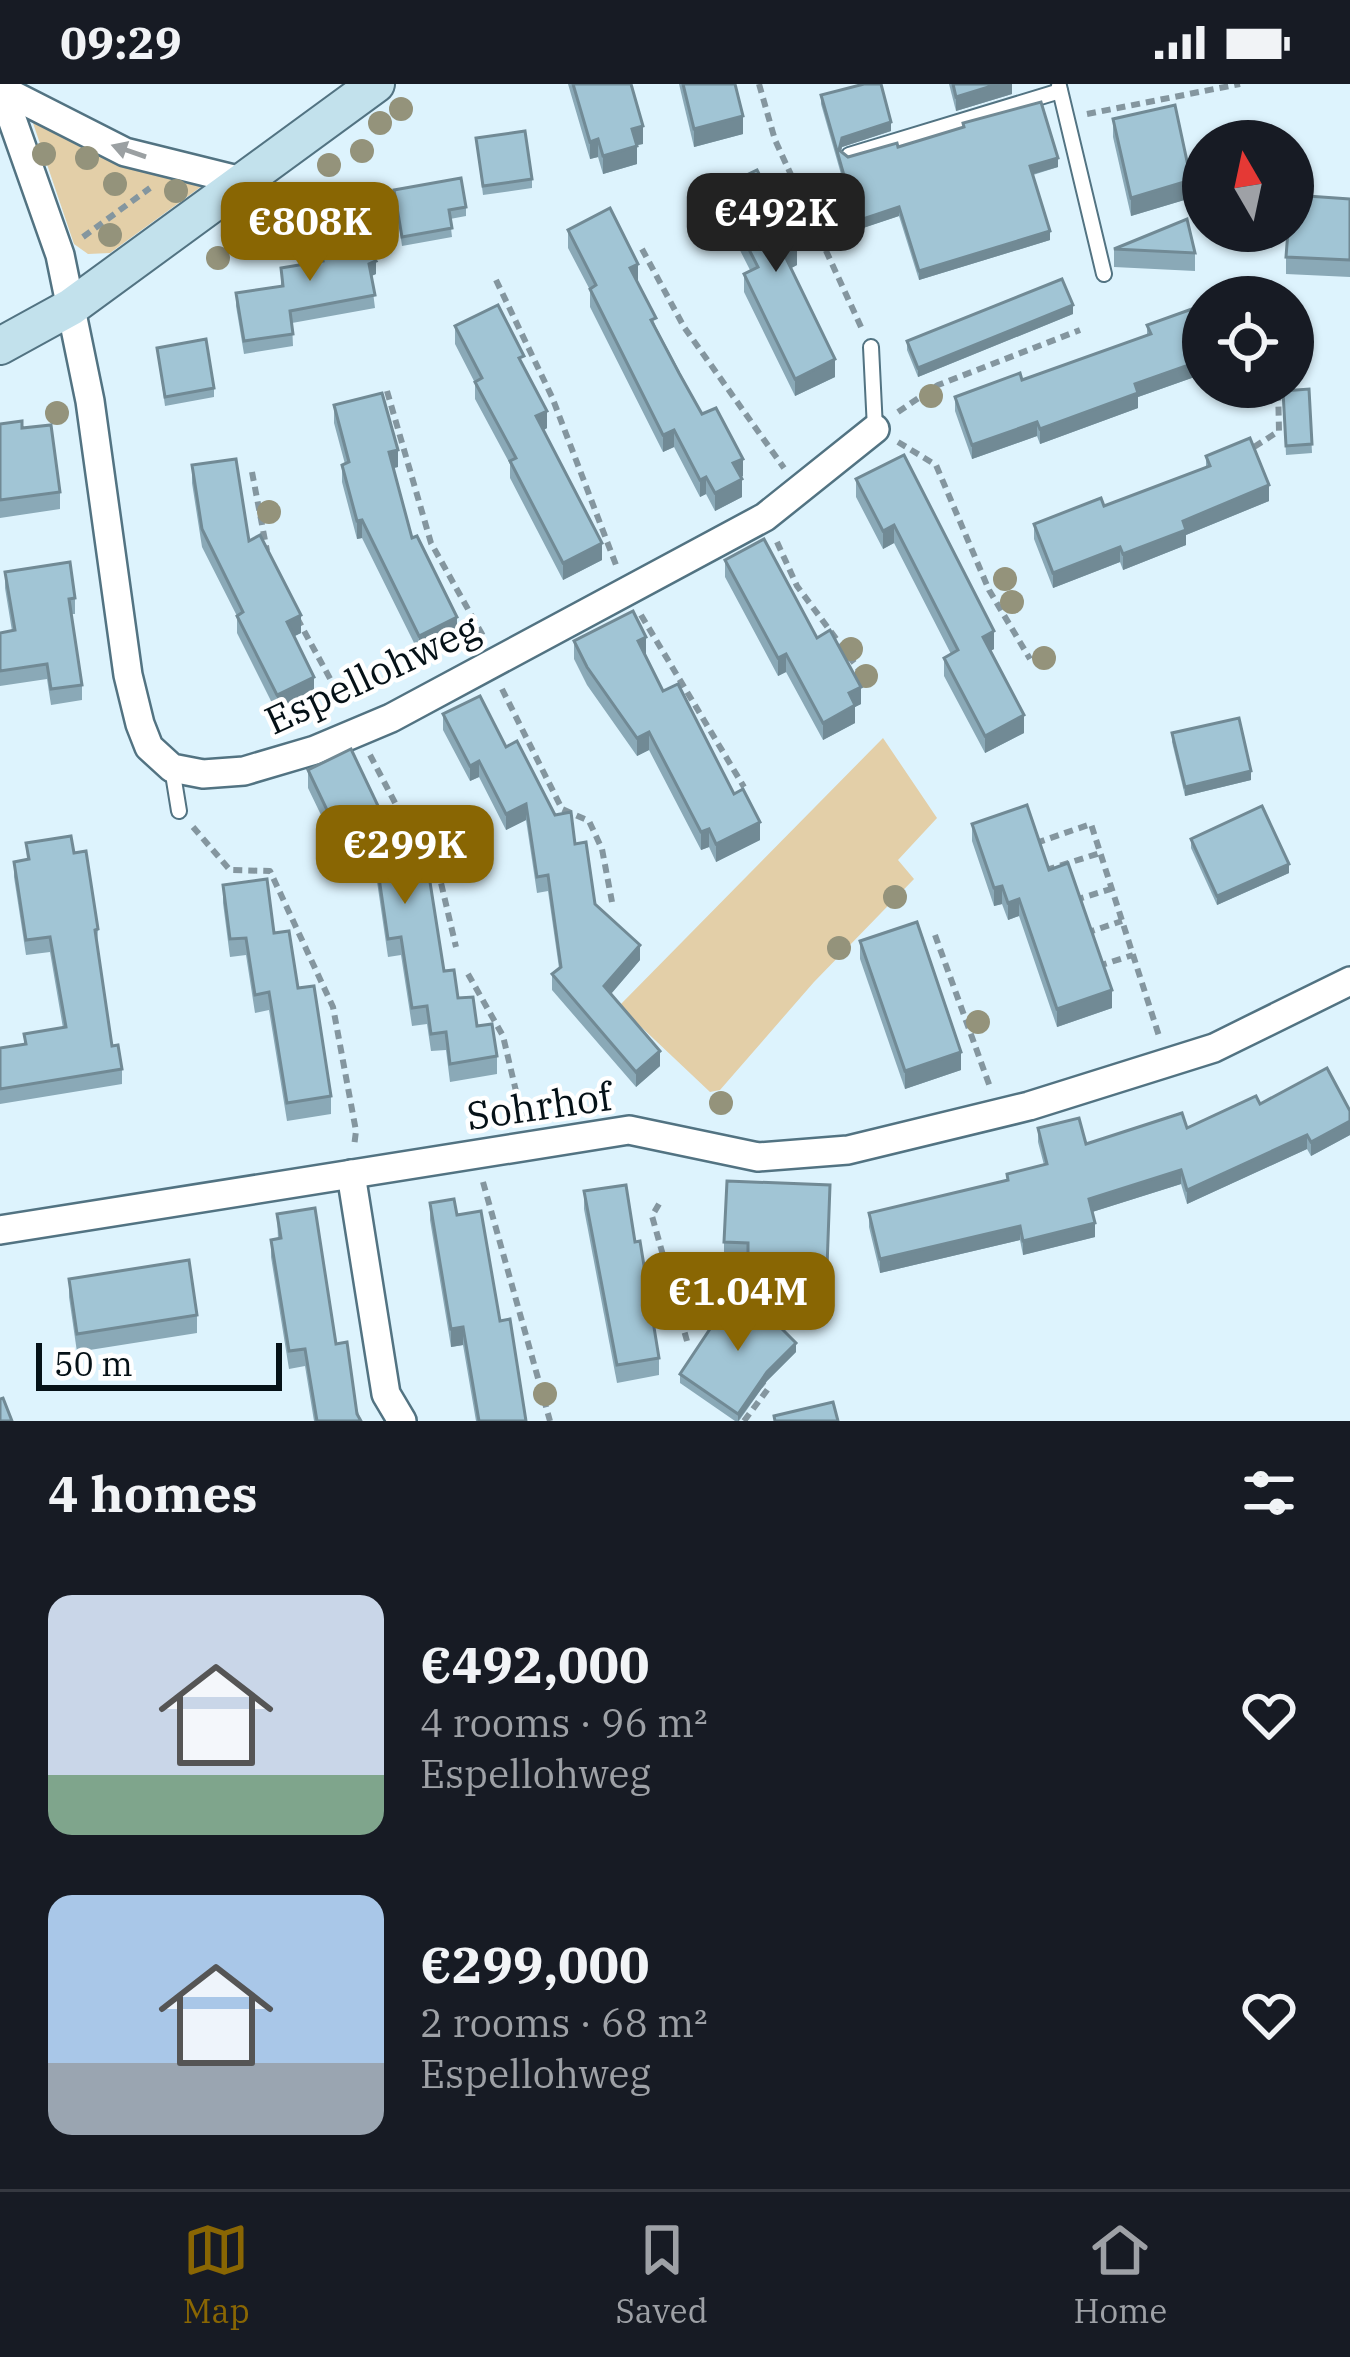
<!DOCTYPE html>
<meta charset="utf-8">
<style>
:root{--surface:#171b24;--page:#20242c;--text:#f1f3f6;--muted:#9ea1a6;--line:#363941;--accent:#896603}
body{margin:0;font-family:"IBM Plex Serif",serif;background:var(--page);color:var(--text);height:100vh;display:flex;flex-direction:column;font-size:45px;white-space:nowrap}
*{box-sizing:border-box;margin:0}
p{font-size:39px;color:var(--muted)}
.icon{flex:none;width:66px;height:66px;fill:none;stroke:currentColor;stroke-width:2;stroke-linecap:round;stroke-linejoin:round}
.map{position:relative;height:1337px;overflow:hidden}
.details{display:flex;flex-direction:column;background:var(--surface);flex:1}
.details>*{flex:none}
.needle{width:78px;rotate:351deg}
.buttons{position:absolute;left:1182px;top:36px;display:grid;gap:24px}
.buttons a{display:grid;place-items:center;width:132px;height:132px;border-radius:50%;background:var(--surface);box-shadow:0 3px 9px #0004;font-size:60px}
.scale{position:absolute;left:36px;bottom:30px;width:246px;box-sizing:border-box;padding-left:12px;border:6px solid #051117;border-top:0;font-size:33px;line-height:42px;white-space:nowrap;color:#051117;-webkit-text-stroke:9px #fff;paint-order:stroke}
.price{position:absolute;translate:-50% -102px;padding:0 27px;border-radius:24px;background:var(--accent);color:#fff;font-size:39px;line-height:78px;filter:drop-shadow(0 3px 6px #0008)}
.price::after{content:'';position:absolute;left:50%;top:72px;width:36px;height:27px;margin-left:-18px;background:inherit;clip-path:polygon(0 0,100% 0,50% 100%)}
.price.on{background:#222;color:#fff}
ul{padding:0;list-style:none}
li{display:flex;align-items:center;gap:36px;height:300px;padding:0 48px}
li span{display:grid;place-items:center;flex:none;width:336px;height:240px;border-radius:24px;color:#555}
li>.icon{margin-inline-start:auto}
span .icon{width:144px;height:144px;fill:#fffc;stroke-width:1}
li b{font-size:51px}
h2{display:flex;justify-content:space-between;align-items:center;height:144px;padding:0 48px;font-size:51px}
.status{display:flex;justify-content:space-between;align-items:center;height:84px;padding:0 60px;background:var(--surface);direction:ltr}
.status svg{height:33px;fill:currentColor}
.dock{display:flex;justify-content:space-around;align-items:center;height:168px;border-top:3px solid var(--line);background:var(--surface);font-size:33px;color:var(--muted)}
.dock a{display:grid;justify-items:center;gap:6px}
.dock .on{color:var(--accent)}
.map>svg:first-child{display:block}
.green{fill:#e3cfa8}
.lines{fill:none;stroke-linecap:round;stroke-linejoin:round}
.lane-casing{stroke:#527382;stroke-width:18}
.street-casing{stroke:#527382;stroke-width:32}
.secondary-casing{stroke:#527382;stroke-width:40}
.path{stroke:#84969f;stroke-width:6;stroke-dasharray:9 6;stroke-linecap:butt}
.lane{stroke:#fff;stroke-width:14}
.street{stroke:#fff;stroke-width:27}
.secondary{stroke:#c2e1ec;stroke-width:36}
.tree{fill:#94937b}
.wall{fill:#8aa9b7}
.shaded-wall{fill:#718a95}
.building{fill:#a1c5d5;stroke:#718a95;stroke-width:3}
.oneway{fill:#9ba0a2}
.labels{text-anchor:middle;stroke-width:9;stroke-linejoin:round;paint-order:stroke}
.street-label{font-size:39px;fill:#051117;stroke:#fff}
</style>
<div class="status"><b>09:29</b><svg viewBox="0 0 49 12"><path d="M0 12V9h3v3zM5 12V6h3v6zM10 12V3h3v9zM15 12V0h3v12zM26 1h20v11H26zM47 4h2v5h-2z"/></svg></div>
<div class="map">
<svg width="1350" height="1337" viewBox="0 0 1350 1337">
<rect width="100%" height="100%" fill="#ddf3fd"/>
<g class="green">
<path d="M32,36L117,81L202,102L110,169L88,170L74,160Z"/>
<path d="M883,654L937,734L898,776L914,795L814,898L720,1006L710,1008L619,922Z"/>
</g>
<g class="lines">
<g class="lane-casing">
<g id="lane">
<path d="M1059,2L1104,190"/>
<path d="M849,71L1060,7"/>
<path d="M871,263L875,345"/>
<path d="M172,684L179,727"/>
</g>
</g>
<g class="street-casing">
<g id="street">
<path d="M0,1L60,171L90,317L128,591L140,640L149,663L172,684L203,690L244,687L315,666L391,634L765,433L875,345"/>
<path d="M5,7L125,68L242,97"/>
<path d="M351,1090L386,1310L402,1337"/>
<path d="M0,1146L629,1046L758,1073L848,1066L1029,1022L1214,964L1350,897"/>
</g>
</g>
<g class="secondary-casing">
<path id="secondary" d="M0,262L71,223L376,0"/>
</g>
<g class="path">
<path d="M759,0L775,56L862,245"/>
<path d="M1087,30L1240,0"/>
<path d="M83,153L150,104"/>
<path d="M642,165L684,243L784,384"/>
<path d="M496,196L552,313L616,481"/>
<path d="M1293,224L1300,229L1298,255L1293,262"/>
<path d="M387,307L431,459L483,552"/>
<path d="M898,328L938,301L1080,246"/>
<path d="M898,358L936,381L989,506L1030,575"/>
<path d="M1254,363L1279,347L1278,303"/>
<path d="M252,388L267,467"/>
<path d="M777,458L797,502L863,591"/>
<path d="M641,531L744,703"/>
<path d="M297,534L345,622"/>
<path d="M502,605L562,725L589,737L602,765L612,818"/>
<path d="M370,671L412,751L434,769L456,863"/>
<path d="M193,743L230,786L270,787L333,923L356,1047L354,1063"/>
<path d="M1036,759L1091,740L1159,952"/>
<path d="M1046,786L1100,769"/>
<path d="M1075,816L1111,805"/>
<path d="M1086,849L1122,837"/>
<path d="M935,851L990,1003"/>
<path d="M1098,882L1133,871"/>
<path d="M468,890L503,952L523,1037"/>
<path d="M483,1098L550,1337"/>
<path d="M659,1120L652,1132L687,1257"/>
<path d="M744,1337L768,1305L760,1298"/>
</g>
<use href="#lane" class="lane"/>
<use href="#street" class="street"/>
<use href="#secondary" class="secondary"/>
</g>
<g class="tree">
<circle cx="401" cy="25" r="12"/>
<circle cx="380" cy="39" r="12"/>
<circle cx="362" cy="67" r="12"/>
<circle cx="44" cy="70" r="12"/>
<circle cx="87" cy="74" r="12"/>
<circle cx="329" cy="81" r="12"/>
<circle cx="115" cy="100" r="12"/>
<circle cx="176" cy="107" r="12"/>
<circle cx="110" cy="151" r="12"/>
<circle cx="218" cy="174" r="12"/>
<circle cx="931" cy="312" r="12"/>
<circle cx="57" cy="329" r="12"/>
<circle cx="269" cy="428" r="12"/>
<circle cx="1005" cy="495" r="12"/>
<circle cx="1012" cy="518" r="12"/>
<circle cx="851" cy="565" r="12"/>
<circle cx="1044" cy="574" r="12"/>
<circle cx="866" cy="592" r="12"/>
<circle cx="895" cy="813" r="12"/>
<circle cx="839" cy="864" r="12"/>
<circle cx="978" cy="938" r="12"/>
<circle cx="721" cy="1019" r="12"/>
<circle cx="545" cy="1310" r="12"/>
</g>
<g class="wall">
<path d="M568,0H631L643,60L637,61V80L603,90L598,73L590,75Z"/>
<path d="M679,0H735L743,50L694,63Z"/>
<path d="M949,0H1012V10L956,27Z"/>
<path d="M821,11L891,47L842,63L841,68L848,73L898,63L1058,83L1033,91L1050,156L919,196L899,132L857,146L821,20Z"/>
<path d="M1113,35L1191,114L1131,132L1113,53Z"/>
<path d="M476,54L532,95V104L483,111Z"/>
<path d="M718,105L797,181L791,184L835,293L795,312L744,208V190L750,186L718,123Z"/>
<path d="M394,106L466,123V132L450,135L452,153L402,162Z"/>
<path d="M328,108L376,190L371,192L375,224L292,239L293,262L244,270L236,222V209L281,202V184L321,178L320,160L334,158L328,121Z"/>
<path d="M1350,115V193L1286,190V173Z"/>
<path d="M568,146L638,198L656,243L702,330L743,392L741,393L742,413L715,427L706,410L700,413L674,363L663,368L590,223V206L568,164Z"/>
<path d="M1114,165L1195,169V187L1114,183Z"/>
<path d="M1073,230L918,293L907,266V257Z"/>
<path d="M1203,233V290L1138,313V324L1040,360L1037,352L972,375L955,327V313L1022,296L1147,251V241L1196,235Z"/>
<path d="M455,242L524,285L547,344L544,346L602,476L563,496L510,394V380L475,315V299L455,260Z"/>
<path d="M157,264L214,304V313L165,322Z"/>
<path d="M1309,305L1312,369L1286,371L1283,307Z"/>
<path d="M334,321L398,383L393,384L412,454L457,551L419,569L362,454L357,455L342,398V381L345,380L334,339Z"/>
<path d="M0,340L22,344L60,408V425L0,434Z"/>
<path d="M1206,372L1269,417L1186,451V461L1123,486L1120,478L1053,504L1034,455V440L1104,422L1206,383Z"/>
<path d="M192,381L249,457L301,549L294,552L314,610L277,629L237,549V532L202,463L192,399Z"/>
<path d="M856,395L994,565L990,567L1024,649L985,669L944,592V574L951,570L894,459L883,465L856,413Z"/>
<path d="M725,476L817,554L861,620L855,623V639L823,656L786,588L778,592L725,493Z"/>
<path d="M5,488L75,514V530H72L82,601V616L51,621L47,595L0,602V549L12,547L5,504Z"/>
<path d="M574,557L646,570L645,571L663,607L734,710L760,756L716,778L709,763L701,766L649,666L637,672L587,601L574,575Z"/>
<path d="M443,630L506,663L575,760L595,820L640,876L611,910L660,982L636,1003L552,906V890L559,884L548,807L537,809L526,736L506,746L479,693L470,697L443,646Z"/>
<path d="M1172,649L1251,696L1185,712L1172,658Z"/>
<path d="M351,665L444,887L458,914L497,972V990L450,998L446,966L431,967L427,940L412,942L401,871L388,873L373,770L346,783L308,704V686Z"/>
<path d="M972,740L1049,786L1112,924L1057,943L1019,832L1008,836L1002,820L994,822L972,757Z"/>
<path d="M1191,755L1289,789L1217,821L1191,764Z"/>
<path d="M26,759L74,769L98,845L97,860L112,962L122,985V1000L0,1020V964L24,960V950L63,944L50,868L26,871L14,793V778L27,776Z"/>
<path d="M223,801L274,849L298,904L331,1012V1030L287,1037L269,926L255,929L246,871L230,873L223,819Z"/>
<path d="M860,857L961,986L905,1005L860,875Z"/>
<path d="M1260,1020L1350,1027V1051L1311,1072L1307,1065L1187,1120L1181,1100L1092,1128L1095,1153L1023,1171L1020,1156L880,1189L869,1143V1129L1007,1096V1090L1044,1081L1038,1058V1044L1086,1060L1187,1044Z"/>
<path d="M830,1101L827,1201L748,1198V1177L724,1176V1158Z"/>
<path d="M584,1107L635,1158L659,1274V1291L617,1299L584,1125Z"/>
<path d="M430,1119L457,1131L500,1237L526,1337H476L463,1261L451,1263L430,1136Z"/>
<path d="M277,1130L336,1260L361,1337H314L305,1282L289,1285L271,1173V1156L278,1155Z"/>
<path d="M69,1195L197,1231V1249L77,1268L69,1213Z"/>
<path d="M796,1268L767,1297L739,1337H735L680,1299V1290Z"/>
</g>
<g class="shaded-wall">
<path d="M998,0H1012V10L956,27V13Z"/>
<path d="M743,32V50L694,63V45Z"/>
<path d="M891,38V47L842,63L839,75L842,54Z"/>
<path d="M643,42V60L632,62V45Z"/>
<path d="M598,55V73L590,75V58Z"/>
<path d="M637,62V80L603,90V72Z"/>
<path d="M1058,74V83L1030,91V82Z"/>
<path d="M1191,96V114L1131,132V114Z"/>
<path d="M899,123V132L857,146V137Z"/>
<path d="M1050,147V156L919,196V187Z"/>
<path d="M797,163V181L784,188V170Z"/>
<path d="M376,177V190L369,193V180Z"/>
<path d="M638,180V198L630,202V184Z"/>
<path d="M1073,221V230L918,293V284Z"/>
<path d="M835,275V293L795,312V295Z"/>
<path d="M1203,276V290L1138,313V324L1040,360V345L1135,300Z"/>
<path d="M547,327V344L536,350V332Z"/>
<path d="M1037,338V352L972,375V361Z"/>
<path d="M674,346V363L663,368V351Z"/>
<path d="M398,366V383L389,385V368Z"/>
<path d="M743,375V392L733,397V379Z"/>
<path d="M706,393V410L700,413V396Z"/>
<path d="M742,395V413L715,427V409Z"/>
<path d="M1269,401V417L1186,451V461L1123,486V470L1183,437Z"/>
<path d="M362,436V454L357,455V437Z"/>
<path d="M894,441V459L883,465V447Z"/>
<path d="M602,459V476L563,496V479Z"/>
<path d="M1120,463V478L1053,504V489Z"/>
<path d="M301,531V549L287,556V538Z"/>
<path d="M457,533V551L419,569V552Z"/>
<path d="M994,547V565L983,571V553Z"/>
<path d="M646,553V570L638,575V557Z"/>
<path d="M786,570V588L778,592V574Z"/>
<path d="M314,593V610L277,629V611Z"/>
<path d="M861,603V620L855,623V639L823,656V639L849,609Z"/>
<path d="M1024,631V649L985,669V652Z"/>
<path d="M649,648V666L637,672V654Z"/>
<path d="M479,677V693L470,697V682Z"/>
<path d="M1251,687V696L1185,712V703Z"/>
<path d="M526,720V736L506,746V730Z"/>
<path d="M760,738V756L716,778V760Z"/>
<path d="M709,745V763L701,766V748Z"/>
<path d="M373,753V770L346,783V766Z"/>
<path d="M1289,780V789L1217,821V812Z"/>
<path d="M1002,802V820L994,822V804Z"/>
<path d="M1019,815V832L1008,836V819Z"/>
<path d="M640,861V876L604,918V902Z"/>
<path d="M1112,906V924L1057,943V925Z"/>
<path d="M660,967V982L636,1003V988Z"/>
<path d="M961,968V986L905,1005V987Z"/>
<path d="M1350,1037V1051L1311,1072V1058Z"/>
<path d="M1307,1051V1065L1187,1120V1106Z"/>
<path d="M1181,1086V1100L1089,1129V1115Z"/>
<path d="M1095,1139V1153L1023,1171V1157Z"/>
<path d="M1020,1142V1156L880,1189V1175Z"/>
<path d="M463,1243V1261L451,1263V1245Z"/>
<path d="M796,1259V1268L767,1297L738,1337V1330L767,1288Z"/>
</g>
<g class="building">
<path d="M573,0H631L643,42L632,45L637,62L603,72L598,55L590,58Z"/>
<path d="M683,0H735L743,32L694,45Z"/>
<path d="M864,0H881L891,38L842,54L839,66L848,73L897,59L898,63L964,43L963,39L1041,18L1058,74L1030,82L1050,147L919,187L899,123L857,137L821,11Z"/>
<path d="M953,0H998L956,13Z"/>
<path d="M1175,21L1191,96L1131,114L1113,35Z"/>
<path d="M525,47L532,95L483,102L476,54Z"/>
<path d="M757,86L797,163L784,170L835,275L795,295L744,190L758,183L718,105Z"/>
<path d="M461,94L466,123L449,126L452,144L402,153L394,106Z"/>
<path d="M328,108L376,177L369,180L375,211L290,227L293,250L244,257L236,209L283,202L281,184L323,177L320,160L336,157Z"/>
<path d="M1293,111L1350,115V176L1286,173L1288,147H1293Z"/>
<path d="M610,124L638,180L630,184L656,234L651,236L679,289L702,330L716,324L743,375L733,379L742,395L715,409L706,393L700,396L674,346L663,351L590,205L596,201L568,146Z"/>
<path d="M1187,135L1195,169L1114,165Z"/>
<path d="M1062,195L1073,221L918,284L907,257Z"/>
<path d="M498,221L524,272L519,274L547,327L536,332L602,459L563,479L510,377L516,374L475,298L482,294L455,242Z"/>
<path d="M1192,225L1196,235L1203,233V276L1135,300L1138,309L1040,345L1037,338L972,361L955,313L1020,289L1022,296L1151,250L1147,241Z"/>
<path d="M206,255L214,304L165,313L157,264Z"/>
<path d="M1309,305L1312,360L1286,362L1283,307Z"/>
<path d="M382,309L398,366L389,368L412,454L417,452L457,533L419,552L362,436L357,437L342,381L349,378L334,321Z"/>
<path d="M22,337V344L51,341L60,408L0,416V340Z"/>
<path d="M1250,354L1269,401L1183,437L1186,446L1123,470L1120,463L1053,489L1034,440L1101,414L1104,422L1210,382L1206,372Z"/>
<path d="M904,371L994,547L983,553L1024,631L985,652L944,574L958,566L894,441L883,447L856,395Z"/>
<path d="M236,375L249,457L260,451L301,531L287,538L314,593L277,611L237,532L243,528L202,445L192,381Z"/>
<path d="M764,455L817,554L830,546L861,603L849,609L855,621L823,639L786,570L778,574L725,476Z"/>
<path d="M70,478L75,514L69,515L82,601L51,605L47,580L0,587V549L15,546L5,488Z"/>
<path d="M633,527L646,553L638,557L663,607L678,600L734,710L743,705L760,738L716,760L709,745L701,748L649,648L637,654L587,583L574,557Z"/>
<path d="M480,612L506,663L517,657L555,731L571,728L575,760L586,758L595,820L640,861L604,902L660,967L636,988L552,890L561,883L548,791L537,793L526,720L506,730L479,677L470,682L443,630Z"/>
<path d="M1239,634L1251,687L1185,703L1172,649Z"/>
<path d="M351,665L398,764L424,760L444,887L454,886L458,914L473,913L477,942L492,940L497,972L450,980L446,948L431,950L427,922L412,924L401,853L388,855L373,753L346,766L308,686Z"/>
<path d="M1027,721L1049,786L1068,779L1112,906L1057,925L1019,815L1008,819L1002,802L994,804L972,740Z"/>
<path d="M1262,722L1289,780L1217,812L1191,755Z"/>
<path d="M71,752L74,769L86,767L98,845L95,846L112,962L118,961L122,985L0,1005V964L26,960L24,950L66,943L50,853L26,856L14,778L29,775L26,759Z"/>
<path d="M267,795L274,849L289,847L298,904L314,902L331,1012L287,1019L269,908L255,911L246,854L230,855L223,801Z"/>
<path d="M917,838L961,968L905,987L860,857Z"/>
<path d="M1327,984L1350,1027V1037L1311,1058L1307,1051L1187,1106L1181,1086L1089,1115L1095,1139L1023,1157L1020,1142L880,1175L869,1129L1008,1096L1007,1090L1047,1080L1038,1044L1079,1034L1086,1060L1182,1029L1187,1044L1256,1012L1260,1020Z"/>
<path d="M727,1097L830,1101L827,1183L748,1180V1159L724,1158Z"/>
<path d="M626,1101L635,1158L640,1157L659,1274L617,1281L584,1107Z"/>
<path d="M454,1115L457,1131L481,1127L500,1237L510,1235L526,1337H479L463,1243L451,1245L430,1119Z"/>
<path d="M315,1124L336,1260L347,1258L357,1330L361,1337H317L305,1265L289,1267L271,1156L281,1154L277,1130Z"/>
<path d="M189,1176L197,1231L77,1250L69,1195Z"/>
<path d="M746,1209L796,1259L767,1288L738,1330L680,1290L710,1245Z"/>
<path d="M3,1314L12,1337H0V1315Z"/>
<path d="M833,1318L838,1337H775L774,1332Z"/>
</g>
<defs><path id="oneway-solid" d="M-6-.8H1V-3.2L6.5 0L1 3.2V.8H-6Z" transform="scale(3)"/></defs>
<use class="oneway" href="#oneway-solid" transform="translate(129 67) rotate(-161)"/>
<g class="labels">
<g class="street-label">
<text transform="translate(372 590) rotate(-25)" y="14">Espellohweg</text>
<text transform="translate(539 1022) rotate(-8)" y="14">Sohrhof</text>
</g>
</g>
</svg>
<div class="buttons">
<a><svg class="needle" viewBox="-14 -14 28 28"><path d="M0-13l5 13h-10z" fill="#e53935"/><path d="M0 13l5-13h-10z" fill="#9ea1a6"/></svg></a>
<a><svg class="icon" aria-label="locate" viewBox="0 0 24 24"><circle cx="12" cy="12" r="6"/><path d="M12 2v4M12 18v4M2 12h4M18 12h4"/></svg></a>
</div>
<div class="scale">50 m</div>
<b class="price on" style="left:776px;top:191px">€492K</b>
<b class="price" style="left:310px;top:200px">€808K</b>
<b class="price" style="left:405px;top:823px">€299K</b>
<b class="price" style="left:738px;top:1270px">€1.04M</b>
</div>
<section class="details">
<h2>4 homes<svg class="icon" aria-label="filters" viewBox="0 0 24 24"><path d="M4 7h16M4 17h16"/><circle cx="9" cy="7" r="2"/><circle cx="15" cy="17" r="2"/></svg></h2>
<ul>
<li><span style="background:linear-gradient(#c9d6e8 75%,#7fa58c 0)"><svg class="icon" aria-label="home" viewBox="0 0 24 24"><path d="M3 11l9-7 9 7M6 9v11h12V9"/></svg></span><div><b>€492,000</b><p>4 rooms · 96 m²</p><p>Espellohweg</p></div><svg class="icon" aria-label="heart" viewBox="0 0 24 24"><path d="M12 20l-8-8c-3-5 5-10 8-4 3-6 11-1 8 4z"/></svg></li>
<li><span style="background:linear-gradient(#a9c7e8 70%,#9aa5b1 0)"><svg class="icon" aria-label="home" viewBox="0 0 24 24"><path d="M3 11l9-7 9 7M6 9v11h12V9"/></svg></span><div><b>€299,000</b><p>2 rooms · 68 m²</p><p>Espellohweg</p></div><svg class="icon" aria-label="heart" viewBox="0 0 24 24"><path d="M12 20l-8-8c-3-5 5-10 8-4 3-6 11-1 8 4z"/></svg></li>
</ul>
</section>
<nav class="dock">
<a class="on"><svg class="icon" aria-label="map" viewBox="0 0 24 24"><path d="M3 6l6-2 6 2 6-2v14l-6 2-6-2-6 2zM9 4v14M15 6v14"/></svg>Map</a>
<a><svg class="icon" aria-label="saved" viewBox="0 0 24 24"><path d="M7 4h10v16l-5-4-5 4z"/></svg>Saved</a>
<a><svg class="icon" aria-label="home" viewBox="0 0 24 24"><path d="M3 11l9-7 9 7M6 9v11h12V9"/></svg>Home</a>
</nav>
